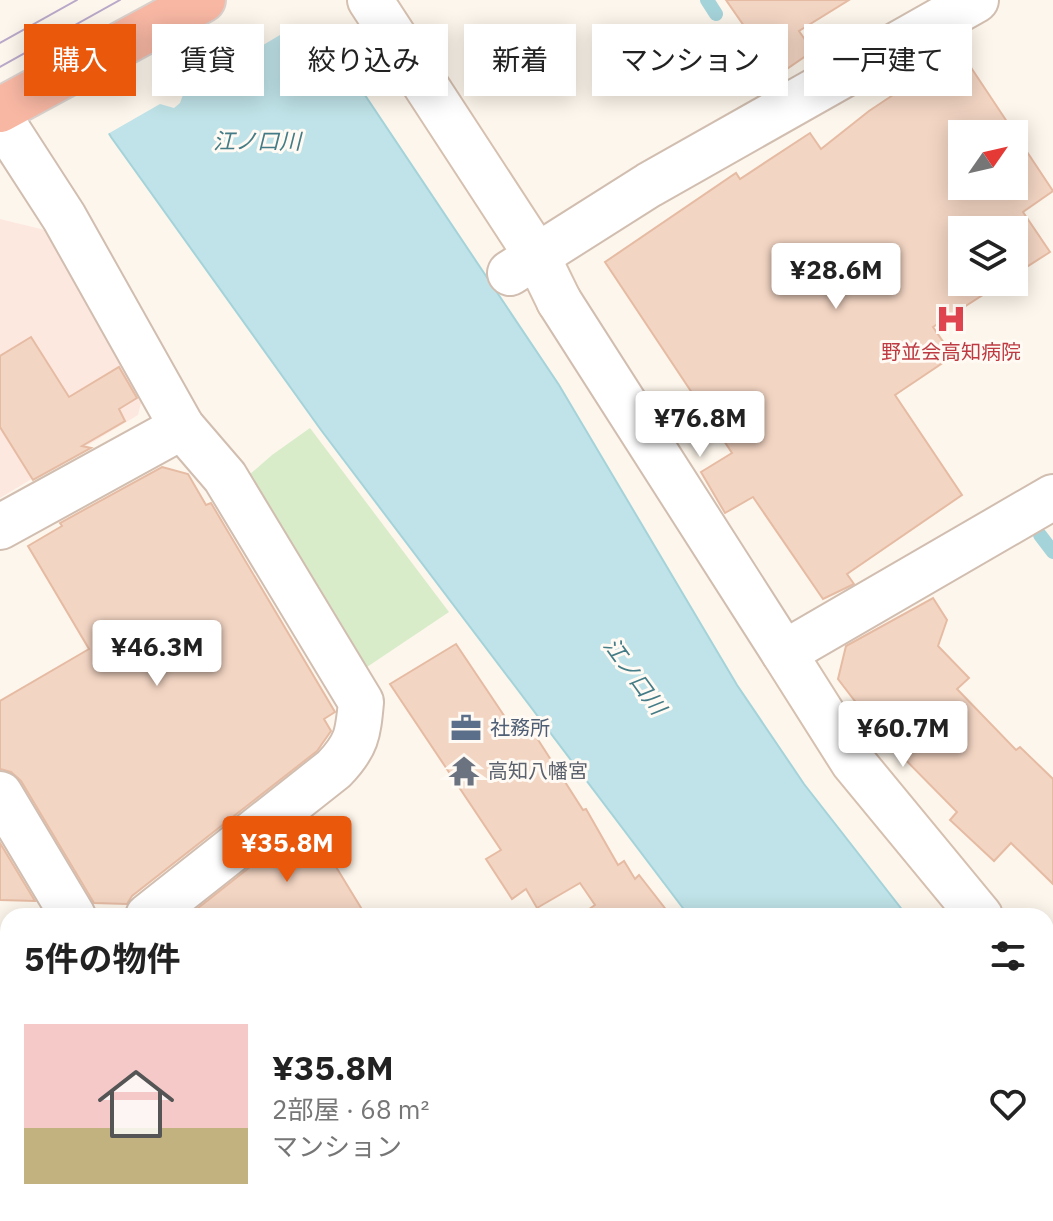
<!DOCTYPE html>
<html lang="ja">
<meta charset="utf-8">
<style>
:root{--surface:#fff;--page:#f2f2f2;--text:#222;--muted:#767676;--line:#e0e0e0;--accent:#ea580c}
body{margin:0;font-family:"IBM Plex Sans","Noto Sans JP",sans-serif;background:var(--page);color:var(--text);height:100vh;display:flex;flex-direction:column;font-size:30px;white-space:nowrap}
*{box-sizing:border-box;margin:0}
p{font-size:26px;color:var(--muted)}
.icon{flex:none;width:44px;height:44px;fill:none;stroke:currentColor;stroke-width:2;stroke-linecap:round;stroke-linejoin:round}
.map{position:relative;flex:1;overflow:hidden}
.side{position:absolute;left:0px;top:908px;width:1054px;height:314px;display:flex;flex-direction:column;background:var(--surface);border-radius:24px 24px 0 0;box-shadow:0 4px 20px #0003}
.side>*{flex:none}
.hud{position:absolute;left:24px;top:24px;width:1006px;height:72px;display:flex;gap:16px}
.needle{width:52px;rotate:56deg}
.controls{position:absolute;left:948px;top:120px;display:grid;gap:16px}
.controls a{display:grid;place-items:center;width:80px;height:80px;border-radius:0px;background:var(--surface);box-shadow:0 4px 20px #0003;font-size:40px}
.price{position:absolute;translate:-50% -68px;padding:0 18px;border-radius:8px;background:#fff;color:#222;font-size:26px;line-height:52px;filter:drop-shadow(0 2px 4px #0008)}
.price::after{content:'';position:absolute;left:50%;top:48px;width:24px;height:18px;margin-left:-12px;background:inherit;clip-path:polygon(0 0,100% 0,50% 100%)}
.price.active{background:var(--accent);color:#fff}
ul{padding:0;list-style:none}
li{display:flex;align-items:center;gap:24px;height:200px;padding:0 24px}
li+li{border-top:2px solid var(--line)}
li span{display:grid;place-items:center;flex:none;width:224px;height:160px;border-radius:0px;color:#555}
li>.icon{margin-inline-start:auto}
span .icon{width:96px;height:96px;fill:#fffc;stroke-width:1}
li b{font-size:34px}
h2{display:flex;justify-content:space-between;align-items:center;height:96px;padding:0 24px;font-size:34px}
.chip{padding:0 28px;border-radius:0px;background:var(--surface);box-shadow:0 4px 20px #0003;font-size:28px;line-height:72px}
.chip.active{background:var(--accent);color:#fff}
.map>svg:first-child{display:block}
.commercial{fill:#fde8e0}
.green{fill:#d8ecc9}
.water{fill:#bfe3e8;stroke:#a5d3da;stroke-width:2}
.pier{fill:#fdf6ec}
.lines{fill:none;stroke-linecap:round;stroke-linejoin:round}
.stream{stroke:#a5d3da;stroke-width:14}
.building{fill:#f3d5c3;stroke:#e6bba3;stroke-width:2;fill-rule:evenodd}
.street-casing{stroke:#d1beb0;stroke-width:48}
.secondary-casing{stroke:#d6c0b0;stroke-width:48}
.highway-casing{stroke:#dad1cd;stroke-width:48}
.street{stroke:#fff;stroke-width:44}
.secondary{stroke:#fff;stroke-width:44}
.highway{stroke:#f7b7a3;stroke-width:44}
.tram{stroke:#b9a8c9;stroke-width:2}
.labels{text-anchor:middle;stroke-width:6;stroke-linejoin:round;paint-order:stroke}
.health-label{font-size:20px;fill:#be3a42;stroke:#fffaf3}
.service-label{font-size:20px;fill:#4e5e75;stroke:#fffaf3;text-anchor:start}
.worship-label{font-size:20px;fill:#5b616d;stroke:#fffaf3;text-anchor:start}
.water-label{font-size:22px;font-style:italic;fill:#437c86;stroke:#fffaf3}
</style>
<div class="map">
<svg width="1053" height="1221" viewBox="0 0 1053 1221">
<rect width="100%" height="100%" fill="#fdf6ec"/>
<path class="commercial" d="M0,219L45,230L143,395L138,415L0,498Z"/>
<path class="green" d="M310,428L449,612L364,669L249,475L272,455Z"/>
<g class="water">
<path d="M32,0H277L293,32L326,37L559,385L737,685L804,784L907,916H689L321,430L111,137Z"/>
<path d="M1046,1094L1053,1103V1221H919L914,1214H1046Z"/>
</g>
<path class="pier" d="M28,0H281L295,26L248,54L249,60L241,69L235,71L223,69L184,92L180,103L174,108L160,104L106,135Z"/>
<g class="lines">
<g class="stream">
<path d="M707,0L716,14"/>
<path d="M1040,535L1053,552"/>
</g>
</g>
<g class="building">
<path d="M726,0H849L799,31L813,51L778,75Z"/>
<path d="M966,60L1053,191L1023,212L1050,252L1014,275V230H962V282H1003L933,327L953,356L895,395L962,495L847,574L854,584L823,599L753,497L725,513L701,472L732,453L605,262L736,173L740,179L810,133L821,149L869,111L923,75L951,62L955,67ZM962,134H1014V186H962Z"/>
<path d="M31,337L69,397L119,367L137,398L119,409L125,421L82,446L91,448L33,480L0,427V356Z"/>
<path d="M162,467L188,474L206,505L211,503L335,712L324,719L331,731L317,751L132,896L127,904L94,903L21,781L11,772L0,769V701L89,649L28,546L62,526L60,523Z"/>
<path d="M933,598L947,620L938,646L969,678L957,689L1016,750L1020,747L1053,779V884L1011,843L994,861L950,820L957,812L881,735L838,679L846,646Z"/>
<path d="M456,644L515,732L528,724L583,810L586,809L618,865L624,861L635,879L639,875L671,916H579L595,905L580,883L537,908L526,889L512,899L486,859L501,850L390,684Z"/>
<path d="M308,821L366,916H188Z"/>
<path d="M0,843L35,901L0,900Z"/>
</g>
<g class="lines">
<g class="street-casing">
<g id="street">
<path d="M0,118L64,217L182,427L225,477L361,702C358,734 357,745 334,769L148,916"/>
<path d="M510,273L649,185L976,0"/>
<path d="M559,301L784,653L1053,497"/>
<path d="M0,527L182,427"/>
<path d="M0,794L73,916"/>
<path d="M0,1026L8,1022"/>
<path d="M123,1214L128,1221"/>
<path d="M393,1214L397,1221"/>
<path d="M620,1214L625,1221"/>
<path d="M74,1221L87,1214"/>
</g>
</g>
<g class="secondary-casing">
<g id="secondary">
<path d="M370,0L537,256L559,301"/>
<path d="M784,653L853,762L980,916"/>
<path d="M1046,995L1053,1004"/>
</g>
</g>
<g class="highway-casing">
<path id="highway" d="M0,110L203,0"/>
</g>
<use href="#street" class="street"/>
<use href="#secondary" class="secondary"/>
<use href="#highway" class="highway"/>
<g class="tram">
<path d="M0,43L77,0"/>
<path d="M0,67L120,0"/>
</g>
</g>
<defs>
<g id="hospital-bare" transform="scale(2.4)"><path d="M-5-5h3v3.5h4V-5h3V5h-3V1.5h-4V5h-3Z" fill="#e0444e" stroke="#fffaf3" stroke-width="2.5" paint-order="stroke"/></g>
<g id="office-bare" transform="scale(2.4)"><path d="M-6-3h4V-5.5h4V-3h4V5H-6ZM-1-4.5V-3h2v-1.5ZM-6 0V1H6V0Z" fill="#5c6f8a" stroke="#fffaf3" stroke-width="2.5" paint-order="stroke"/></g>
<g id="temple-bare" transform="scale(2.4)"><path d="M0-6L5-2H3V0L6.5 2.5H4V6H1.5V3h-3V6H-4V2.5H-6.5L-3 0V-2H-5Z" fill="#6b7280" stroke="#fffaf3" stroke-width="2.5" paint-order="stroke"/></g>
</defs>
<g fill-rule="evenodd">
<use href="#hospital-bare" x="951" y="319"/>
<use href="#office-bare" x="466" y="728"/>
<use href="#temple-bare" x="464" y="771"/>
</g>
<g class="labels">
<g class="health-label">
<text x="951" y="359">野並会高知病院</text>
</g>
<g class="service-label">
<text x="490" y="735">社務所</text>
</g>
<g class="worship-label">
<text x="488" y="778">高知八幡宮</text>
</g>
<g class="water-label">
<text x="257" y="149">江ノ口川</text>
<text transform="translate(635 676) rotate(54)" y="8">江ノ口川</text>
</g>
</g>
</svg>
<div class="controls">
<a><svg class="needle" viewBox="-14 -14 28 28"><path d="M0-13l5 13h-10z" fill="#e53935"/><path d="M0 13l5-13h-10z" fill="#767676"/></svg></a>
<a><svg class="icon" aria-label="layers" viewBox="0 0 24 24"><path d="M12 4l9 5-9 5-9-5zM3 14l9 5 9-5"/></svg></a>
</div>
<b class="price" style="left:836px;top:311px">¥28.6M</b>
<b class="price" style="left:700px;top:459px">¥76.8M</b>
<b class="price" style="left:157px;top:688px">¥46.3M</b>
<b class="price" style="left:903px;top:769px">¥60.7M</b>
<b class="price active" style="left:287px;top:884px">¥35.8M</b>
<div class="hud">
<a class="chip active">購入</a>
<a class="chip">賃貸</a>
<a class="chip">絞り込み</a>
<a class="chip">新着</a>
<a class="chip">マンション</a>
<a class="chip">一戸建て</a>
</div>
<section class="side">
<h2>5件の物件<svg class="icon" aria-label="filters" viewBox="0 0 24 24"><path d="M4 7h16M4 17h16"/><circle cx="9" cy="7" r="2"/><circle cx="15" cy="17" r="2"/></svg></h2>
<ul>
<li><span style="background:linear-gradient(#f6c9c9 65%,#c2b280 0)"><svg class="icon" aria-label="home" viewBox="0 0 24 24"><path d="M3 11l9-7 9 7M6 9v11h12V9"/></svg></span><div><b>¥35.8M</b><p>2部屋 · 68 m²</p><p>マンション</p></div><svg class="icon" aria-label="heart" viewBox="0 0 24 24"><path d="M12 20l-8-8c-3-5 5-10 8-4 3-6 11-1 8 4z"/></svg></li>
</ul>
</section>
</div>
